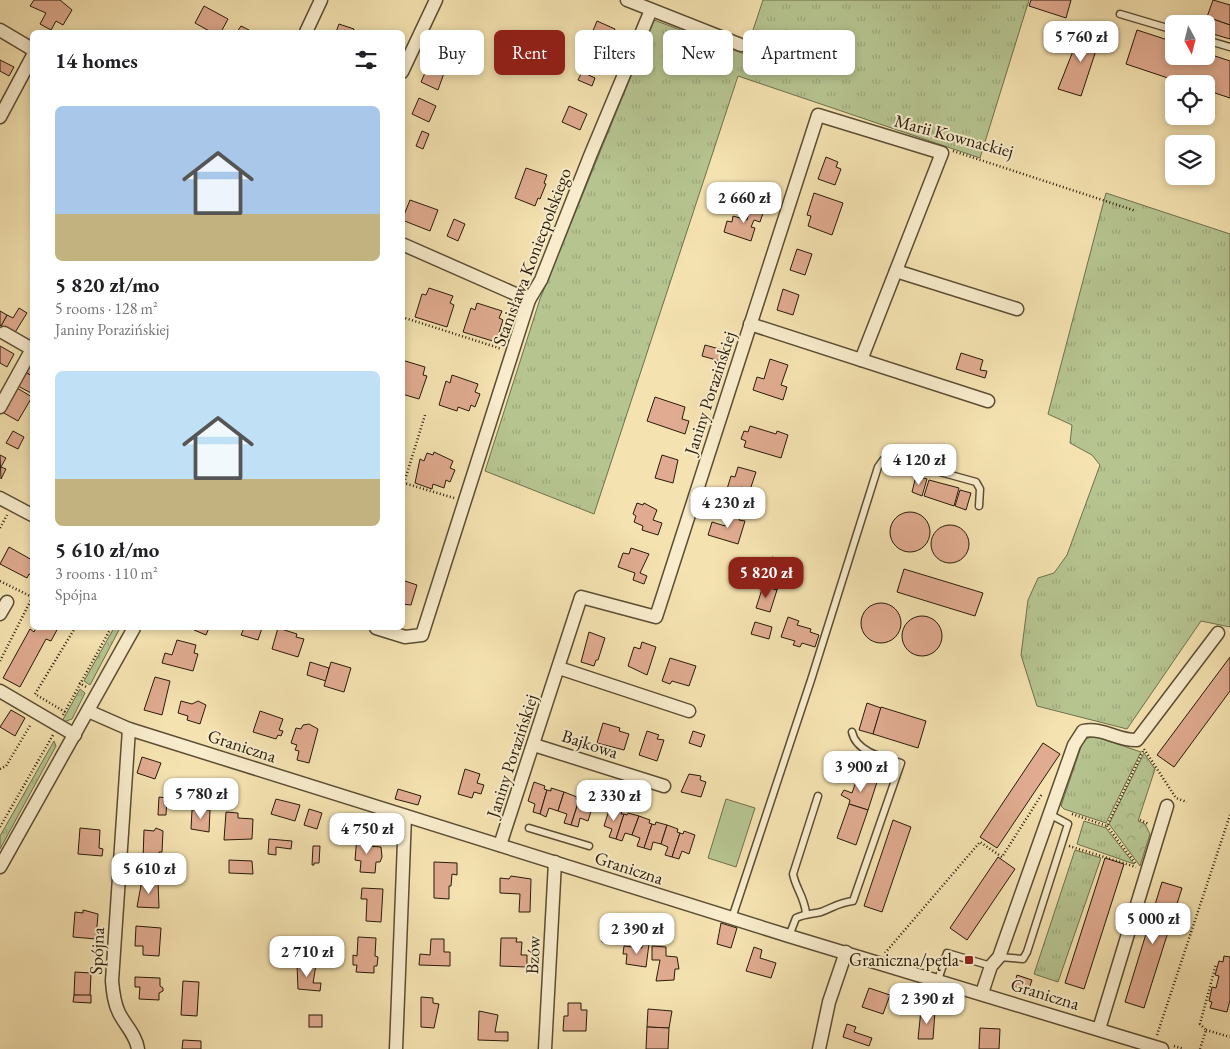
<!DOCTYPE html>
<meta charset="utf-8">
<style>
:root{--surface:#fff;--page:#f2f2f2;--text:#202124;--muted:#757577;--accent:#8f2418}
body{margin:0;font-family:"EB Garamond",serif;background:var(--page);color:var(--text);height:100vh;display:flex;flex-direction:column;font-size:19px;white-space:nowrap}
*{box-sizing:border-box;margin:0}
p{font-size:16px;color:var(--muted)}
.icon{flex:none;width:28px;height:28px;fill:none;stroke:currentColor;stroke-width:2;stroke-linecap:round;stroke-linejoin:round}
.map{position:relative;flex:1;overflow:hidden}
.panel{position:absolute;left:30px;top:30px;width:375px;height:600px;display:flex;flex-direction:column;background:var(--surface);border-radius:8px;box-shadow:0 2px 8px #0003}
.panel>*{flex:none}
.banner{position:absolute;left:420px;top:30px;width:475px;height:45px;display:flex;gap:10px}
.needle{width:32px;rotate:173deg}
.controls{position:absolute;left:1165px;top:15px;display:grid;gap:10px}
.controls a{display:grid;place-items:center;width:50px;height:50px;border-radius:8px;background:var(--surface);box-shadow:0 2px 8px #0003;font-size:25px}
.price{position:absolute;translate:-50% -42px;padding:0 11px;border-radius:10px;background:#fff;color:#222;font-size:16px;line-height:32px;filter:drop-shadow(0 1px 2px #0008)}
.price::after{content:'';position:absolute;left:50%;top:30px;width:15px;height:11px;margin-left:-8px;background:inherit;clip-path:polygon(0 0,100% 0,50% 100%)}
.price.current{background:var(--accent);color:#fff}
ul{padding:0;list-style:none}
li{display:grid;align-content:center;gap:10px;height:265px;padding:0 25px}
li span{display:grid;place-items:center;height:155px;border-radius:8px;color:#555}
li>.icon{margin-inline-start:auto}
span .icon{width:90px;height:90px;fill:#fffc;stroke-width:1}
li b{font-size:21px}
h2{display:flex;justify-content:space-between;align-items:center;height:60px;padding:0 25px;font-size:21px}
.pill{padding:0 18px;border-radius:8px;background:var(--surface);box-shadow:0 2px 8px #0003;font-size:18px;line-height:45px}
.pill.current{background:var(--accent);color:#fff}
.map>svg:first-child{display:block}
.grass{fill:url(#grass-tufts);stroke:#6f704c}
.park{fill:url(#park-crowns);stroke:#6f704c}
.pitch{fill:#b6c490;stroke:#6f704c}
.building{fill:#e0ab90;stroke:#281b09}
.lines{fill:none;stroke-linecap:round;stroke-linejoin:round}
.service-casing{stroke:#5b4d33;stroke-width:9}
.minor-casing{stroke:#5b4d33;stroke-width:15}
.path{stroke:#281b09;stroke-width:2.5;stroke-dasharray:1 2.5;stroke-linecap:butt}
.service{stroke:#f8eccc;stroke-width:6}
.minor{stroke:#f8eccc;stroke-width:12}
.poi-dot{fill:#8f2418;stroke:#f8eccc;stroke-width:2}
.labels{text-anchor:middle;stroke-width:4;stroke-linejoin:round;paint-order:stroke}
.street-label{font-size:18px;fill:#281b09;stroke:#f8eccc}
.poi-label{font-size:18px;fill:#281b09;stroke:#f8eccc;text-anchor:end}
</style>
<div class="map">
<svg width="1230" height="1049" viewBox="0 0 1230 1049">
<defs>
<pattern id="grass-tufts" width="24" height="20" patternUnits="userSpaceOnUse" patternTransform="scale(1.25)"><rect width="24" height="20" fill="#b6c490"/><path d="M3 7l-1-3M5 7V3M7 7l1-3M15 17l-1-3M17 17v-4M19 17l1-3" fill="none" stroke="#9ca87b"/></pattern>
<pattern id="park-crowns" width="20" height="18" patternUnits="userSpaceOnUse" patternTransform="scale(1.25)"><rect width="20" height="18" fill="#b6c490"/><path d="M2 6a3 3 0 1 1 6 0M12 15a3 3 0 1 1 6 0" fill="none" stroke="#9ca87b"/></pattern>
</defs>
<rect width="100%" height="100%" fill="#f4e2b0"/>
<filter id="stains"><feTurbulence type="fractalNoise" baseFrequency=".004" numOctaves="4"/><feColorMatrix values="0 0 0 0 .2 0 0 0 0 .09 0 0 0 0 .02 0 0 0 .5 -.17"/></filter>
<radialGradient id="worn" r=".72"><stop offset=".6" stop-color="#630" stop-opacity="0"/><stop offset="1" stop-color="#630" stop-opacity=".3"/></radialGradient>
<g class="grass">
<path d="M763,0H1029L980,158L738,76L594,514L485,471L540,299L654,20L745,54Z"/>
<path d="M1106,193L1230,234V627L1201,621L1127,729L1037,706L1021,655L1028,600L1038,578L1054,573L1067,555L1100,465L1092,455L1070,443L1072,425L1048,414Z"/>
<path d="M114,628H120L90,685L84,681Z"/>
<path d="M80,689L85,693L72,719L61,723Z"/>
<path d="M1094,736L1141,752L1106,823L1064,809L1061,806L1082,744L1086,739Z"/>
<path d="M54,741L56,746L0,849V836Z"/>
<path d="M1084,821L1106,828L1134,864L1077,844Z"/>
<path d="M1075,850L1101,858L1058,982L1034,974Z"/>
</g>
<path class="park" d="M1144,753L1155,769L1138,821L1145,824L1150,834L1140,866L1109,824Z"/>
<path class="pitch" d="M726,799L755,808L736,867L708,858Z"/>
<g class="building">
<path d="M34,0H60L72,10L63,25L56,21L51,30L40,24L46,13L30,6Z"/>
<path d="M1031,0H1071L1066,18L1029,6Z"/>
<path d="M1213,0L1230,5V25L1207,17Z"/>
<path d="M204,6L228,19L221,32H211L195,23Z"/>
<path d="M1207,17L1230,25V39L1206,32Z"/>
<path d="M597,21L615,29L607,47L590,38Z"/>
<path d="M339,24L354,29L353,32H336Z"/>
<path d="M1090,25L1103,29L1081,96L1058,89L1075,46L1082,50Z"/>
<path d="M241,26L253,32H237Z"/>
<path d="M1137,30L1174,42V56H1206V53L1230,61V98L1206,90V84H1186L1126,64Z"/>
<path d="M460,47L467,50L458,70L449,66Z"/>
<path d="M0,60L14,67L9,76L0,71Z"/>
<path d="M428,66L444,73L438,90L421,82Z"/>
<path d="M582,72L595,78L592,86L578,80Z"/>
<path d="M419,98L436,106L429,122L412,114Z"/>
<path d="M569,106L587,114L580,130L562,122Z"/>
<path d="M422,131L429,134L423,149L416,146Z"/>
<path d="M826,157L838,162L836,167L841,169L835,185L818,179Z"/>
<path d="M526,168L547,175L544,183L546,184L540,199L538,198L535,206L515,198Z"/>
<path d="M814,193L843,203L832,235L808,226L811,216L807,215Z"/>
<path d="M410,200L438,210L430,231L402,220Z"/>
<path d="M751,205L764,210L760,222L754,220L751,227L755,228L751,241L724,232L727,221L732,222L733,216L747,220Z"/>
<path d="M454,219L465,224L458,241L447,236Z"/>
<path d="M797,249L812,254L805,275L790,270Z"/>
<path d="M429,288L453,296L450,303L454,305L447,327L415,317L422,294L426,295Z"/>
<path d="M783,289L799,295L793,315L777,310Z"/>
<path d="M477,303L502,311L499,318L503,320L496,342L463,332L471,308L475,310Z"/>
<path d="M19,308L27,313L14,334L1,326L7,315L13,318Z"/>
<path d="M0,311L7,315L1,326L0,325Z"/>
<path d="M705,345L723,350L720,361L702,356Z"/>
<path d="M0,346L14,354L7,367L0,363Z"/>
<path d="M961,353L983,360L980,370L987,371L985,378L956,369Z"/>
<path d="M770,359L788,365L781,385L787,387L783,400L753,390L757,377L764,379Z"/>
<path d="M402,360L425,367L423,375L427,376L419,399L402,394Z"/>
<path d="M30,363L32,364V376L25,372Z"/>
<path d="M25,372L32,376L31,393L18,386Z"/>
<path d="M452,375L478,384L475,392L480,394L475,407L471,405L469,411L458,407L457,411L439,405L446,381L450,383Z"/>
<path d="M17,388L32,397L18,421L2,412Z"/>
<path d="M655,397L685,407L682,419L689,421L685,434L647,421Z"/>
<path d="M750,426L776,434L777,431L788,435L781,458L744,447L746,441L741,439L744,431L748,432Z"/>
<path d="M13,431L24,437L18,449L6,443Z"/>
<path d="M434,452L453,461L450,468L455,470L450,482L446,480L444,488L433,484L432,489L415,483L420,459L424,461L427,453L433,455Z"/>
<path d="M0,455L6,458L1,467L6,469L1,479Z"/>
<path d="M662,455L678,460L673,483L655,478Z"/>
<path d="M738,467L756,472L750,490L741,487L739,492L727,489L731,476L735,477Z"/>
<path d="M916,476L927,479L922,496L912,492Z"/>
<path d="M929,480L959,488L954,506L924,496Z"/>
<path d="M960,490L971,493L966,510L955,506Z"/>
<path d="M637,503L643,505L644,503L657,510L653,520L662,523L658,535L642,530L643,526L634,522L636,516L633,514Z"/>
<circle cx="910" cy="532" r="20"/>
<path d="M729,512L741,515L739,520L745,521L738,544L708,535L712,522L725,526Z"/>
<circle cx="950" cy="544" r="19"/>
<path d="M9,547L32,560V576L29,574L27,578L0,564Z"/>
<path d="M631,548L649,554L640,573L647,576L644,584L633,580L635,573L618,567L623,553L629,554Z"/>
<path d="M772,557L786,561L780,581L766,577Z"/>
<path d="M904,569L983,593L975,616L897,592Z"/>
<path d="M766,577L780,581L777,590L763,586Z"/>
<path d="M402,580L417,585L411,605L402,604Z"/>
<path d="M763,586L777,590L770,612L756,608Z"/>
<circle cx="881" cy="623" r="20"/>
<circle cx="922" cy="636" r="20"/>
<path d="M788,617L799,621L797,625L811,629L810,632L819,635L815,647L802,643L800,647L793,645L795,641L781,637Z"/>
<path d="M755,622L772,627L769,639L751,634Z"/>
<path d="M36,628H58L51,641L46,639L20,687L3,678L30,629L34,632Z"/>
<path d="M195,628H209L206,635L194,630Z"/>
<path d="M244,628H262L258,640L241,635Z"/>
<path d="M278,628L297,634L296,637L304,639L298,657L272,649Z"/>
<path d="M589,632L605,638L598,660H596L594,666L581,662Z"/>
<path d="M177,640L196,645L194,653L198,654L193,671L162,663L165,653L172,655Z"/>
<path d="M642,642L656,647L647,675L628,666L634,647L640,649Z"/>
<path d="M1230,657V691L1174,767L1157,755Z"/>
<path d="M670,658L696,666L689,686L672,681L670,684L662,681Z"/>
<path d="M310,662L329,668L326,681L307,675Z"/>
<path d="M331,662L351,668L344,692L324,686Z"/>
<path d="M155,677L170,681L162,715L144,710Z"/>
<path d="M181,701L192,704L198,701L206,705L200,724L187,720L188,716L178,713Z"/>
<path d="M867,703L881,708L873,734L859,730Z"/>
<path d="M881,707L926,721L918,748L873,734Z"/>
<path d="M11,710L25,718L15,736L0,727Z"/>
<path d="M260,711L283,719L279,730L283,731L281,736L278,735L276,739L253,732Z"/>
<path d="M603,723L620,728L619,731L629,734L624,750L597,743Z"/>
<path d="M309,724L318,729L309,763L297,760L299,751L295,750L297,745L291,743L296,728L301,729L303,725Z"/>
<path d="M647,731L659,735L657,739L664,740L657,761L639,755Z"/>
<path d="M693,731L705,735L701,747L689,743Z"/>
<path d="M1043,743L1060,754L997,848L980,837Z"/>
<path d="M142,757L161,763L155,779L137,773Z"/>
<path d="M465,769L480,774L477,783L484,785L481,794L474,792L472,798L458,794Z"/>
<path d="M689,774L701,776L700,780L706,782L701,797L681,792Z"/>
<path d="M858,776L877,782L868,810L849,804L850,800L841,795L844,790L852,793Z"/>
<path d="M534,782L545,786L544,789L547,790L540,814L533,812L535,804L528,801Z"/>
<path d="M551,788L564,792L558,811L549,808L546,817L540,814L547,790L551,791Z"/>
<path d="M398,789L421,796L418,805L395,799Z"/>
<path d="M564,792L577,797L576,799L579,800L571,825L564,823L567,814L558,811Z"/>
<path d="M159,797L167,798L166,815H158Z"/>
<path d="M583,798L594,802L588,821L580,818L578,827L571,825L579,800L582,801Z"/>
<path d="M276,799L300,805L295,821L271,814Z"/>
<path d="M849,804L868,810L856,845L837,838Z"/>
<path d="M610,807L622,811L621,814H624L616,839L609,837L612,829L604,826Z"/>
<path d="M309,809L322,813L317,829L304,825Z"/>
<path d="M192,810H210L209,832L191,829Z"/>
<path d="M226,812L238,813V818L253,819L252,839L224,840Z"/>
<path d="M628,813L639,816L632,835L625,833L622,841L616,839L624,814L627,815Z"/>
<path d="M639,816L650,820L649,823L652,824L644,848L637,846L640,838L632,835Z"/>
<path d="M893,820L911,827L882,912L864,906Z"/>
<path d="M656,822L667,825L661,844L653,842L651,850L644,848L652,824L655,825Z"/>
<path d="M667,825L678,829L677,832L680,833L672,857L665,855L668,847L661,844Z"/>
<path d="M80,828L100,830L99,848L103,849L102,856L78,854Z"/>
<path d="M156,828L163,831L162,852H159V860L143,859L144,830L154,831Z"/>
<path d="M684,831L695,835L689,854L682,851L679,859L672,857L680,833L683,834Z"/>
<path d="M357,836L369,837V846L381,847L382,857L380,862H376L375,873L360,872L361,861L355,860Z"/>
<path d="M269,839L292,841L291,849L276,847V855L268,854Z"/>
<path d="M313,846H320L319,863H314V865H312Z"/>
<path d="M998,857L1015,869L967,940L950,928Z"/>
<path d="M1105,858L1124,864L1084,989L1065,983Z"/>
<path d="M229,860L252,861L253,874L229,873Z"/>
<path d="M434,862L457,863V875L452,874L451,886H449V899L434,898Z"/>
<path d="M511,876L531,879L530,912H519L520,894L500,893V878L509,879Z"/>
<path d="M142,880L158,881L159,908L137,907Z"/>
<path d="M1162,882L1182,888L1144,1008L1125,1002Z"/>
<path d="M362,888L383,889L381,922L366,921L367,899H361Z"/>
<path d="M83,910L98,914L96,939L73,937L75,912L83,913Z"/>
<path d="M632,914L650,918L645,938L627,933Z"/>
<path d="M603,923H613L612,943L602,942Z"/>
<path d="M721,923L737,928L731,948L717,944Z"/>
<path d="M136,926L161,928L159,956L143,955V946H135Z"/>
<path d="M358,937L376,938L375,956L378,957L377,966H374V973L356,972L357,965H353V955L357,956Z"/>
<path d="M501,938H517L516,942H522L521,955H527V967L500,966Z"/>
<path d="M431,939H444V952H450V966L419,965L420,954L430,955Z"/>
<path d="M642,944H649L646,967L626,964L627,954H623L624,946L642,948Z"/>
<path d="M652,946L666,947V956L677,957L679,969H675L674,980L656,981L660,960H652Z"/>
<path d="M754,947L762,950L760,958L776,963L771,978L746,971Z"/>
<path d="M1224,956L1230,957V1000L1227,1012L1210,1008L1212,1002L1209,1001L1212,987L1216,988L1219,976L1215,975L1219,961L1223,962Z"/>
<path d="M297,965H316L313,983H321L320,991L298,989Z"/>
<path d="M75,972L91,973L90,996L74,995Z"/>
<path d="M1017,975L1032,980L1028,991L1014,986Z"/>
<path d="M135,977L160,978V986L163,988V991L159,993V1000L139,999L140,987H135Z"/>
<path d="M183,981L199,982L197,1016L181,1015Z"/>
<path d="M869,988L890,995L883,1014L862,1007Z"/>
<path d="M74,995H91V1003L73,1002Z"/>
<path d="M421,997L433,998V1003L439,1004L434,1028L421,1027Z"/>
<path d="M568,1003H581V1010H587L586,1031H563L564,1016H568Z"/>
<path d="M648,1009L672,1011L669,1028L647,1027Z"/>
<path d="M921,1010L935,1011L933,1039H918Z"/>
<path d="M479,1011L498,1015L495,1032H508V1041L478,1040Z"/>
<rect x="309" y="1015" width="13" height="12"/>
<path d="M847,1024L856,1027L854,1032L872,1038L869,1046L843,1037Z"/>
<path d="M647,1027L669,1028L668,1049H646Z"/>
<path d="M980,1028L1000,1029L999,1049H979Z"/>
<path d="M183,1040L201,1041V1049H182Z"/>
</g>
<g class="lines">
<g class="service-casing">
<g id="service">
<path d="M1120,14L1174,30"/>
<path d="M1206,40L1230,47"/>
<path d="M529,828L589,846"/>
<path d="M806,913C804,896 796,889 793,874L818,796"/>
<path d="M732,918L811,680L878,467L883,460L893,459L976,482L980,489L979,506"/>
<path d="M789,936L796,918C804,914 812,914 821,912C832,908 840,902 853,901L901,763C884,758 856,752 852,732"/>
<path d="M999,957L1023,959L1027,952L1068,824L1049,814"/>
<path d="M938,980L947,953L991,966"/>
</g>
</g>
<g class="minor-casing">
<g id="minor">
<path d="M627,0L741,45"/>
<path d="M0,30L32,49"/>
<path d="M306,32L321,0"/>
<path d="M402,72L436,0"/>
<path d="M0,117L32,57"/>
<path d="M402,244L529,300"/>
<path d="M896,271L1017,309"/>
<path d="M750,324L988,401"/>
<path d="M0,407L32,349L4,333"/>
<path d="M0,498L32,515"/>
<path d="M0,614L7,602"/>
<path d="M376,628L405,637L422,635L529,300L541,280L590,156L651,10"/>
<path d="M559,668L689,711"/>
<path d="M0,691L75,735"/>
<path d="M88,711L129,729L789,936L1162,1049"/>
<path d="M129,729L112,981C113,992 114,1003 119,1013C125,1025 136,1035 138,1049"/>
<path d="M534,745L664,786"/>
<path d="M500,845L581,597L656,617L818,115L942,153L861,360"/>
<path d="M0,867L134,628"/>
<path d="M982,993L991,966L999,957L1074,745L1083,731C1104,727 1117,741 1137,740L1218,633"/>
<path d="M1099,1029L1167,806"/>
<path d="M396,1049L405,816"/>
<path d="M545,1049L555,862"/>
<path d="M819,1049L829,1002L846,952"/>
</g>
</g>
<g class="path">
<path d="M953,151L1136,211"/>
<path d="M402,317L502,349"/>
<path d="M425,415L404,483L454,498"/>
<path d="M0,528L7,515"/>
<path d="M0,581L32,597"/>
<path d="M0,661L32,598"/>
<path d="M79,683L88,688"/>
<path d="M65,712L35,694L75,628"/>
<path d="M63,715L111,628"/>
<path d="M0,769L6,766L31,724"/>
<path d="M1072,814L1107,826L1144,749L1176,798L1187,802"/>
<path d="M1140,820L1149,824"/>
<path d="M1107,826L1136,864"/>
<path d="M0,827L53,735"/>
<path d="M1069,846L1136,867"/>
<path d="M885,953L980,842L1002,857L1042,794"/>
<path d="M1206,1030L1230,1037"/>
<path d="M1157,1035L1230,815"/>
<path d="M1174,1046L1184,1049"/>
<path d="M1200,1049L1206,1030L1200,1024L1216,964"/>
</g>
<use href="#service" class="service"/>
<use href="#minor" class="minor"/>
</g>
<rect class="poi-dot" x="964" y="955" width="10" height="10" rx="2.5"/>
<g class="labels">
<g class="street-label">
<text transform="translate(954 136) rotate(15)" y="6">Marii Kownackiej</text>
<text transform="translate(532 257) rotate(-69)" y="6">Stanisława Koniecpolskiego</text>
<text transform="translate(710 393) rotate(-72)" y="6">Janiny Porazińskiej</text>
<text transform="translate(590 744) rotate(18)" y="6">Bajkowa</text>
<text transform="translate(242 746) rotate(18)" y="6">Graniczna</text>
<text transform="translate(512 756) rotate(-72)" y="6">Janiny Porazińskiej</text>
<text transform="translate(629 868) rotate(18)" y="6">Graniczna</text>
<text transform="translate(97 951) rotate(-87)" y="6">Spójna</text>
<text transform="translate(533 955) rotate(-87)" y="6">Bzów</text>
<text transform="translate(1045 994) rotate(17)" y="6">Graniczna</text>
</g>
<g class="poi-label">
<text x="959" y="966">Graniczna/pętla</text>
</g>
</g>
<rect width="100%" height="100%" filter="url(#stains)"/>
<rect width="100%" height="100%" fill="url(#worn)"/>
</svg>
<div class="controls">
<a><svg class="needle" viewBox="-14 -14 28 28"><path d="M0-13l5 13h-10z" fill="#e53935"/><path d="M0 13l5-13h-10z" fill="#757577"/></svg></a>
<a><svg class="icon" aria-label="locate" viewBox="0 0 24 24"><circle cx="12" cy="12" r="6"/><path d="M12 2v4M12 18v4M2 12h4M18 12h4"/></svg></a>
<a><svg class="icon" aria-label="layers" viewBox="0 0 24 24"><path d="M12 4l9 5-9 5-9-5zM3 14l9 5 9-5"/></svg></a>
</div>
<b class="price" style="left:1081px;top:63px">5 760 zł</b>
<b class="price" style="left:744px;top:224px">2 660 zł</b>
<b class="price" style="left:919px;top:486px">4 120 zł</b>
<b class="price" style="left:728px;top:529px">4 230 zł</b>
<b class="price current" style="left:766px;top:599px">5 820 zł</b>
<b class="price" style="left:861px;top:793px">3 900 zł</b>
<b class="price" style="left:201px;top:820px">5 780 zł</b>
<b class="price" style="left:614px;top:822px">2 330 zł</b>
<b class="price" style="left:367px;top:855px">4 750 zł</b>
<b class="price" style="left:149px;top:895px">5 610 zł</b>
<b class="price" style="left:1153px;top:945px">5 000 zł</b>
<b class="price" style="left:637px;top:955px">2 390 zł</b>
<b class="price" style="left:307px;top:978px">2 710 zł</b>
<b class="price" style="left:927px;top:1025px">2 390 zł</b>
<div class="banner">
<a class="pill">Buy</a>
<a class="pill current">Rent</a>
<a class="pill">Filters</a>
<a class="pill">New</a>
<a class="pill">Apartment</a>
</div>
<section class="panel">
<h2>14 homes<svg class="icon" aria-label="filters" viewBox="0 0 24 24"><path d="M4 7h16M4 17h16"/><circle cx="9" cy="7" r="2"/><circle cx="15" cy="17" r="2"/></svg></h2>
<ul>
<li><span style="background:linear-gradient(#a9c7e8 70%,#c2b280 0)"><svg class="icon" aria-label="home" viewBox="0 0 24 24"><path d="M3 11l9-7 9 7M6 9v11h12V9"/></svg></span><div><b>5 820 zł/mo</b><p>5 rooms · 128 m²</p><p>Janiny Porazińskiej</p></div></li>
<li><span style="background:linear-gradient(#bfe0f5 70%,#c2b280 0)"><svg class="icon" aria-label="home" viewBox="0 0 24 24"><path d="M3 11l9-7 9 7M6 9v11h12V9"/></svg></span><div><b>5 610 zł/mo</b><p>3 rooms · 110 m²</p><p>Spójna</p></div></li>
</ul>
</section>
</div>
